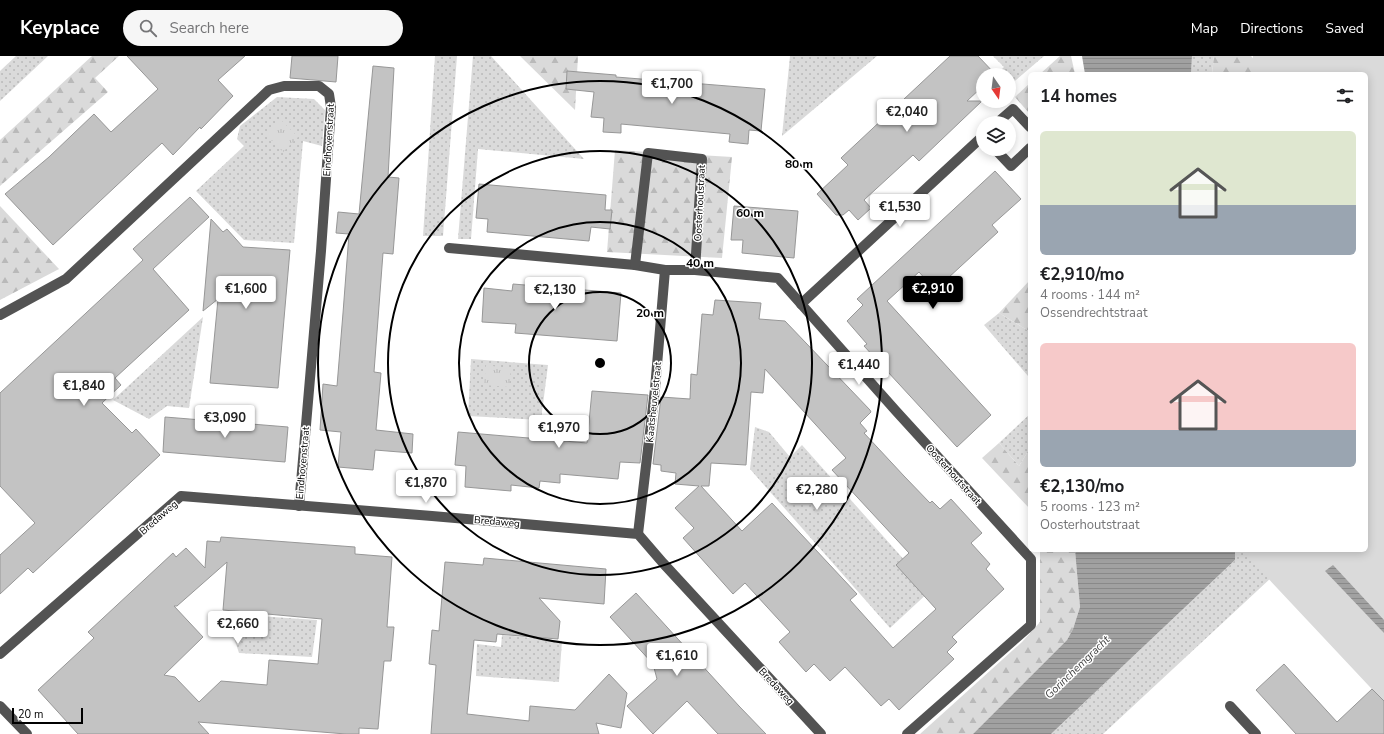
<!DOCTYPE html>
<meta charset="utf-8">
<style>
:root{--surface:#fff;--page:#f6f6f6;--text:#202124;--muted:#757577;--accent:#000}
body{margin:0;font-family:"Nunito Sans",sans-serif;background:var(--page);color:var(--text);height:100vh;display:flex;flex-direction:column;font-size:15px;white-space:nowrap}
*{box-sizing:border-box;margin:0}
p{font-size:13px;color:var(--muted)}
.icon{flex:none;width:22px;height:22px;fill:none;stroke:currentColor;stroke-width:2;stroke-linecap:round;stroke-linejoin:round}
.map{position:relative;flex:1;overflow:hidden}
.side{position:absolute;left:1028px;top:16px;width:340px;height:480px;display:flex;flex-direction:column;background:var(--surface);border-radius:6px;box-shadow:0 2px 10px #0003}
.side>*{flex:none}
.needle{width:26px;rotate:166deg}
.controls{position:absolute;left:976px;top:12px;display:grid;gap:8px}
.controls a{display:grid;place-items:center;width:40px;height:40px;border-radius:50%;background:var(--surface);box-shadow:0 2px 10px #0003;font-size:20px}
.scale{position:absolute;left:12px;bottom:10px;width:71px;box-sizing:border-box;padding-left:4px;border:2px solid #000;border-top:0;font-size:11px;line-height:14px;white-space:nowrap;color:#000;-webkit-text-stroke:3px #fff;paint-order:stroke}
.price{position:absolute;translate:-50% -34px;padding:0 9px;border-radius:4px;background:#fff;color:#222;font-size:13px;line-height:26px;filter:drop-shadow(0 1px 2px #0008)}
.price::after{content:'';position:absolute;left:50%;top:24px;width:12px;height:9px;margin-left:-6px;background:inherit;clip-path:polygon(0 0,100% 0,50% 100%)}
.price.selected{background:var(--accent);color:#fff}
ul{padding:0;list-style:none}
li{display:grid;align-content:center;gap:8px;height:212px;padding:0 12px}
li span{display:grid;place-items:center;height:124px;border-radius:6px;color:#555}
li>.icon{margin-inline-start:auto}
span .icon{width:72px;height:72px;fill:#fffc;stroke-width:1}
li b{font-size:17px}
h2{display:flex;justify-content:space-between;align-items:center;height:48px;padding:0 12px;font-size:17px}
header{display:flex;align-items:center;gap:24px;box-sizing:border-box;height:56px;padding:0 20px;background:var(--accent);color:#fff}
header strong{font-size:19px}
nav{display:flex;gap:22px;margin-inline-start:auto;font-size:14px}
.search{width:280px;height:36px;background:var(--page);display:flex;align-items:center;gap:10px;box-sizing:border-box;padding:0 14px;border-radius:22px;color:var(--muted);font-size:15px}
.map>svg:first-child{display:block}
.grass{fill:url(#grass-dots)}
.forest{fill:url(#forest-firs)}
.park{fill:url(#park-tufts)}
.garden{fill:#dadada}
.water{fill:url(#water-rules)}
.building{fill:#c3c3c3;stroke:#979797;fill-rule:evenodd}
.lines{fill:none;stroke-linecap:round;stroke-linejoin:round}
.minor{stroke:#535353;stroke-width:10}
.ring{fill:none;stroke:#000;stroke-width:2}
.labels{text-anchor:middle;stroke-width:3;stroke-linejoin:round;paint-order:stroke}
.street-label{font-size:10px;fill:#000;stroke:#fff}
.water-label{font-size:11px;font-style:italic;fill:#424242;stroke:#fff}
.centre{fill:#000;stroke:#fff;stroke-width:2}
.ring-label{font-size:12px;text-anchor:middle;font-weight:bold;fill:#000;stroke:#fff;stroke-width:3;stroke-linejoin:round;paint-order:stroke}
</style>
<header>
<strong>Keyplace</strong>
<div class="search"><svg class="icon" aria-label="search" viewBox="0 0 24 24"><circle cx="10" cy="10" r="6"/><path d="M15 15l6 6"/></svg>Search here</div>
<nav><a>Map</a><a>Directions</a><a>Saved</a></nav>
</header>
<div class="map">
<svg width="1384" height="678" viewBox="0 0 1384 678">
<defs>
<pattern id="grass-dots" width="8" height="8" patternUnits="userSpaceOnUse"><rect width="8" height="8" fill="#dadada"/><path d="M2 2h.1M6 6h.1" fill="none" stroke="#b9b9b9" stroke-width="1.8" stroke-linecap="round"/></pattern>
<pattern id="forest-firs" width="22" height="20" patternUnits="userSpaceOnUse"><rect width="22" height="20" fill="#dadada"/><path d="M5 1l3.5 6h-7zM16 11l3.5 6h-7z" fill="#b9b9b9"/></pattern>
<pattern id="park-tufts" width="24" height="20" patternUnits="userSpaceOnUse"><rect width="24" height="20" fill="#dadada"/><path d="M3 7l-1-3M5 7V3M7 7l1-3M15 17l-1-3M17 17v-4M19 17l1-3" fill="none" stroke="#b9b9b9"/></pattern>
<pattern id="water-rules" width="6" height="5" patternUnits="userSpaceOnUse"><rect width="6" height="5" fill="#a1a1a1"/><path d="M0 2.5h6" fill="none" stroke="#898989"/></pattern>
</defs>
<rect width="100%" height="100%" fill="#fff"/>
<g class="grass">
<path d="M16,0H48L0,45V15Z"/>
<path d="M435,0H457L443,180H423Z"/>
<path d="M473,0H491L584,103L478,93L471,183H458Z"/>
<path d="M790,0H877L782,80Z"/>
<path d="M993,0H1044L1009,30V19H996L1004,11Z"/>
<path d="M1192,0H1214L1212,18H1191Z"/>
<path d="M277,41L314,43L325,54L322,90L303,85L294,187L244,184L196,135L244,90L237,83L240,70Z"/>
<path d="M999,257L1027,274H1030V329L1028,320L984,269Z"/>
<path d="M203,261L189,352L167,350L149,363L113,344Z"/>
<path d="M471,303L548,309L541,364L468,360Z"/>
<path d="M1030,358V392L1019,410L999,387Z"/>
<path d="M755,371L769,376L790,401L802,389L931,534L890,572L750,413Z"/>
<path d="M1235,494H1273L1272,521L1103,678H1051L1235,504Z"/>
<path d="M226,558L317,564L312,601L239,597Z"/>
<path d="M502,579L562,585L559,626L476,620L477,588L501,591Z"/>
</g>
<g class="forest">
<path d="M92,0H119L95,22L108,36L0,130V84Z"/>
<path d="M520,0H578L575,54Z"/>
<path d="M1060,0H1071L1075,18H1040Z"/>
<path d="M1214,0H1251L1267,18H1212Z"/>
<path d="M1030,27V58L1015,41Z"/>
<path d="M615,94L732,101L722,202L607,196Z"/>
<path d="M0,150L59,213L0,244Z"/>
<path d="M1030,224V274H1027L999,257Z"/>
<path d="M999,387L1019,410L1030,392V453L982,402Z"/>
<path d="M1040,494H1075L1080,551L1073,573L1067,584L973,678H920L1022,586L1040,566Z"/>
</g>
<g class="park">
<path d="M281,64L298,81L283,96L266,79Z"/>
<path d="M486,309L511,313L509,331L484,329Z"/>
</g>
<path class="garden" d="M1253,0H1384V646L1248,501L1247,494H1366V18H1252Z"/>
<g class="water">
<path d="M1082,0H1192L1191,18H1085Z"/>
<path d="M1075,494H1235V504L1051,678H973L1067,584L1073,573L1080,551Z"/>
<path d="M1333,509L1384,564V577L1325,515Z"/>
</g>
<g class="building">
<path d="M127,0H245L218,24L233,40L201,73L200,71L173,99L162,87L53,189L5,138L49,101L94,58L111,76L158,33Z"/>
<path d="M292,0H338L336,26L290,22Z"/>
<path d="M950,0H978L996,19H983V30L967,45H982L919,105L913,99L864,144L871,152L858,164L849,154L843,159H836L817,138L848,109L841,102Z"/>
<path d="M373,10L394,12L388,121L399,122L393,198L383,197L374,316L381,317L376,374L413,378L412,397L375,394L373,414L338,411L341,376L320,374L323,328L337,330L343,257L349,178L336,177L338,156L359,158Z"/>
<path d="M567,15L616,19V21L765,33L761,75L749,74L748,88L729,86L730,78L621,68V77L603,76L604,62L591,61L594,36L566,33Z"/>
<path d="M995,115L1021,143L992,169L998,176L935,234L919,216L887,245L991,359L957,391L864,290L867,288L847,265L863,249L857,243Z"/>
<path d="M479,128L606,139L605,154H612L610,173L591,171L589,185L487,176L488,163L476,162Z"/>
<path d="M190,141L209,161L153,213L189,254L115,322L121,329L102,347L132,377L136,373L160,399L33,517L28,512L0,538V499L35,467L0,430V337L143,204L133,193Z"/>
<path d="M734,150L798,155L794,202L742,197L743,184H731Z"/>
<path d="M211,163L223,176L227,173L243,191L290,194L278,332L210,327L218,243L203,255Z"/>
<path d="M513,228L621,237L617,285L515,277L516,268L482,266L484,232L512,235Z"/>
<path d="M715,244L761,247L759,263L785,265L870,354L871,356L860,367L867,375L864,377L904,420L930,447L932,445L940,453L951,443L982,477L971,487L990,508L986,513L1004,533L952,581L957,586L947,596L954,603L899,654L889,643L881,650L845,611L830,625L814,608L806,616L779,586L790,576L745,527L733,538L683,482L694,472L675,452L699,430L675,428L676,417L661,415V409L653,408L661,341L690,343L691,318L697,319L702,258L713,259ZM765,313L846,402L832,414L909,497L896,509L936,553L893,592L850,544L857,538L772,447L742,475L701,430H709L711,407L746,409L751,336L763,337Z"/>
<path d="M592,335L648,339L640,407L620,406L618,423L560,418V427L540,425L539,432L511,429V435L465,431L466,410L455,409L458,376L587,387Z"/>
<path d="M165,361L288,371L285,406L163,396Z"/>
<path d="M221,481L355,491V498L392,501L387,571H394L391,605H384L378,673L359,672V678H346L198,666L209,678H78L38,634L94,582L88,576L173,497L176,501L186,492L205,512L207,485L220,486ZM227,506L223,554L322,563L318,608L269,604L267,629L221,625L199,646L175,621L164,619L203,581L174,550H177Z"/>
<path d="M484,502L606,513L604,548L539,542L560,565L558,583L497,578L496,586L474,584L467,658L529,665L530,650L575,654L609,618L627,637L621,672L596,667L599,678H431L436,609L429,608L432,574L439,575L445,506L483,509Z"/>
<path d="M636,537L739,650L766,678H718L687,645L653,678L627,650L657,623L653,608L610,561Z"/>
<path d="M1284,608L1337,666L1372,633L1384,645V678H1296L1256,634Z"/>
</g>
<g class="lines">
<g class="minor">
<path d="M997,67L1013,53L1030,71"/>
<path d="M995,93L1011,110L1030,92"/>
<path d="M449,192L635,209L665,214H695L778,222L896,355L1031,503V569L907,678"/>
<path d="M635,209L648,97L702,103L695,214"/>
<path d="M801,248L983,80"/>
<path d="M0,259L66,223L269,34L284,30H319L329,38L331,51L321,195L299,450"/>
<path d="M638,478L655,333L665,214"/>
<path d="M0,598L181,440L432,460L638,478L663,507L821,678"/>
<path d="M0,650L27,678"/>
<path d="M1230,650L1256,678"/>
</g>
</g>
<g class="ring">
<circle cx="600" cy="307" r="71"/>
<circle cx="600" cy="307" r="141"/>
<circle cx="600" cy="307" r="212"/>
<circle cx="600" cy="307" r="282"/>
</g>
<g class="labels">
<g class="street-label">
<text transform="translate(328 84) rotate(-87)" y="4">Eindhovenstraat</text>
<text transform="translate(699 147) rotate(-87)" y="4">Oosterhoutstraat</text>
<text transform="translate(653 346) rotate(-84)" y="4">Kaatsheuvelstraat</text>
<text transform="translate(302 407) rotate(-85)" y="4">Eindhovenstraat</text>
<text transform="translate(954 418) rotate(48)" y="4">Oosterhoutstraat</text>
<text transform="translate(158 461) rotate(-41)" y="4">Bredaweg</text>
<text transform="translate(497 465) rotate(5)" y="4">Bredaweg</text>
<text transform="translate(777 630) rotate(47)" y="4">Bredaweg</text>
</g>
<g class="water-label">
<text transform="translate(1077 611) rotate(-44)" y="4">Gorinchemgracht</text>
</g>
</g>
<circle cx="600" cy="307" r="6" class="centre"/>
<g class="ring-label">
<text x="799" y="112">80 m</text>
<text x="750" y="161">60 m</text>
<text x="700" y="211">40 m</text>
<text x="650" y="261">20 m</text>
</g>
</svg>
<div class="controls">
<a><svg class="needle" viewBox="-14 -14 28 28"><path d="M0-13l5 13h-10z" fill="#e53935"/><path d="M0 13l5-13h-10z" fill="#757577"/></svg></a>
<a><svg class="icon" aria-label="layers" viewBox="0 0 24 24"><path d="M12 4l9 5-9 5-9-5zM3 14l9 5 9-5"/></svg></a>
</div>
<div class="scale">20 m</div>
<b class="price" style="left:672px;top:49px">€1,700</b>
<b class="price" style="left:907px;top:77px">€2,040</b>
<b class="price" style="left:900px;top:172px">€1,530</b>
<b class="price" style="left:246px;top:254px">€1,600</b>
<b class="price selected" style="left:933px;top:254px">€2,910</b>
<b class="price" style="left:555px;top:255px">€2,130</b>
<b class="price" style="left:859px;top:330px">€1,440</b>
<b class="price" style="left:84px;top:351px">€1,840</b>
<b class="price" style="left:225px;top:383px">€3,090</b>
<b class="price" style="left:559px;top:393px">€1,970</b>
<b class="price" style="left:426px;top:448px">€1,870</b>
<b class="price" style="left:817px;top:455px">€2,280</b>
<b class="price" style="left:238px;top:589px">€2,660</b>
<b class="price" style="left:677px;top:621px">€1,610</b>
<section class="side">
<h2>14 homes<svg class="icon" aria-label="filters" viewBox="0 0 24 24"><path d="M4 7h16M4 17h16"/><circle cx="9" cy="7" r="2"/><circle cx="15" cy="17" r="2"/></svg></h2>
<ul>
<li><span style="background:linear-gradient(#dfe7d0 60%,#9aa5b1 0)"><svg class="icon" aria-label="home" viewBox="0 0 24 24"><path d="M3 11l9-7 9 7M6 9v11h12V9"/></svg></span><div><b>€2,910/mo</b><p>4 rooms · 144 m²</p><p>Ossendrechtstraat</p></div></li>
<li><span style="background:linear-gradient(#f6c9c9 70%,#9aa5b1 0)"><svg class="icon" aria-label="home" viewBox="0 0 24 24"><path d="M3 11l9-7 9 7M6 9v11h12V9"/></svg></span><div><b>€2,130/mo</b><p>5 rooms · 123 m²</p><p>Oosterhoutstraat</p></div></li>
</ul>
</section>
</div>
